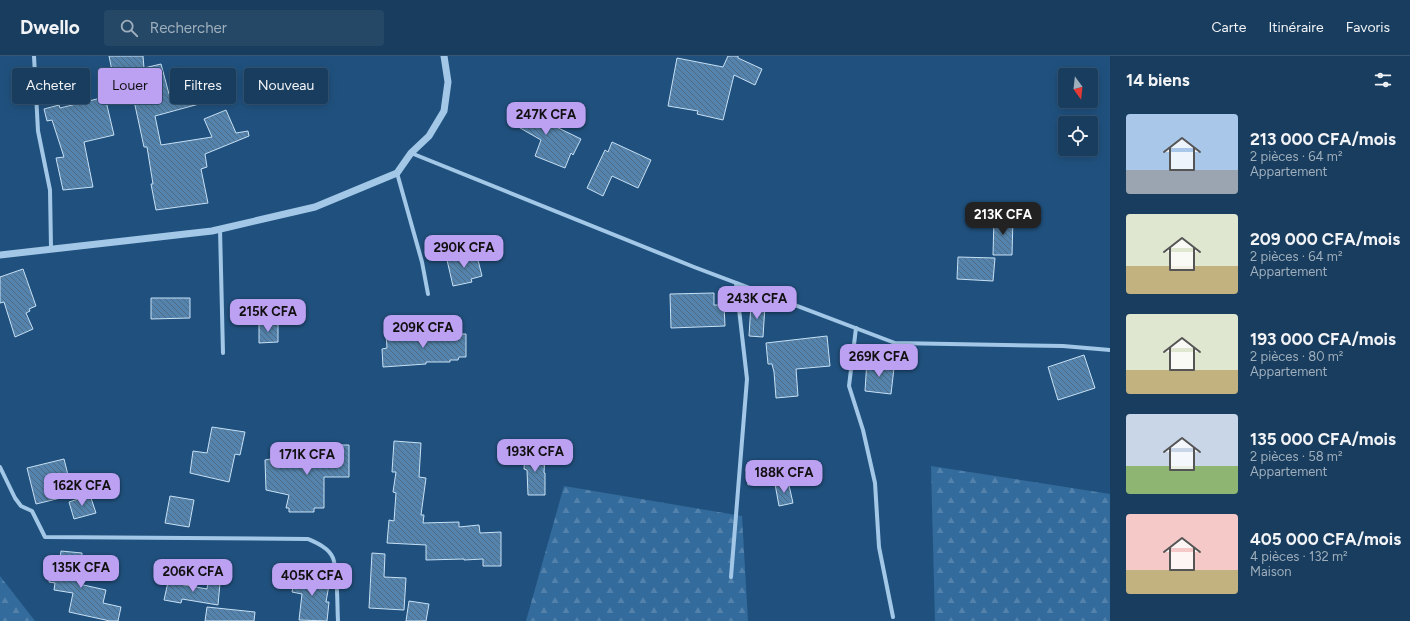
<!DOCTYPE html>
<html lang="fr">
<meta charset="utf-8">
<style>
:root{--surface:#183d5e;--page:#254867;--text:#f1f3f6;--muted:#9faebc;--line:#365673;--accent:#bca0f2}
body{margin:0;font-family:Figtree,sans-serif;background:var(--page);color:var(--text);height:100vh;display:flex;flex-direction:column;font-size:15px;white-space:nowrap}
*{box-sizing:border-box;margin:0}
p{font-size:13px;color:var(--muted)}
.icon{flex:none;width:22px;height:22px;fill:none;stroke:currentColor;stroke-width:2;stroke-linecap:round;stroke-linejoin:round}
.map{position:relative;flex:1;overflow:hidden}
.sheet{display:flex;flex-direction:column;background:var(--surface);width:300px}
.sheet>*{flex:none}
.guide{position:absolute;left:12px;top:12px;width:380px;height:36px;display:flex;gap:8px}
.needle{width:26px;rotate:165deg}
.fabs{position:absolute;left:1058px;top:12px;display:grid;gap:8px}
.fabs a{display:grid;place-items:center;width:40px;height:40px;border-radius:4px;background:var(--surface);box-shadow:0 2px 10px #0003,0 0 0 1px var(--line);font-size:20px}
.price{position:absolute;translate:-50% -34px;padding:0 9px;border-radius:8px;background:var(--accent);color:#111;font-size:13px;line-height:26px;filter:drop-shadow(0 1px 2px #0008)}
.price::after{content:'';position:absolute;left:50%;top:24px;width:12px;height:9px;margin-left:-6px;background:inherit;clip-path:polygon(0 0,100% 0,50% 100%)}
.price.current{background:#222;color:#fff}
ul{padding:0;list-style:none}
li{display:flex;align-items:center;gap:12px;height:100px;padding:0 16px}
li span{display:grid;place-items:center;flex:none;width:112px;height:80px;border-radius:4px;color:#555}
li>.icon{margin-inline-start:auto}
span .icon{width:48px;height:48px;fill:#fffc;stroke-width:1}
li b{font-size:17px}
h2{display:flex;justify-content:space-between;align-items:center;height:48px;padding:0 16px;font-size:17px}
.chip{padding:0 14px;border-radius:4px;background:var(--surface);box-shadow:0 2px 10px #0003,0 0 0 1px var(--line);font-size:14px;line-height:36px}
.chip.current{background:var(--accent);color:#111}
header{display:flex;align-items:center;gap:24px;box-sizing:border-box;height:56px;padding:0 20px;background:var(--surface);border-bottom:1px solid var(--line)}
header strong{font-size:19px}
nav{display:flex;gap:22px;margin-inline-start:auto;font-size:14px}
.search{width:280px;height:36px;background:var(--page);display:flex;align-items:center;gap:10px;box-sizing:border-box;padding:0 14px;border-radius:4px;color:var(--muted);font-size:15px}
main{display:flex;flex:1;min-height:0}
.map>svg:first-child{display:block}
.forest{fill:url(#forest-firs)}
.building{fill:url(#building-back-hatch);stroke:#c7e0f5}
.lines{fill:none;stroke-linecap:round;stroke-linejoin:round}
.minor{stroke:#a3c8e7;stroke-width:4}
.tertiary{stroke:#a3c8e7;stroke-width:7}
</style>
<header>
<strong>Dwello</strong>
<div class="search"><svg class="icon" aria-label="search" viewBox="0 0 24 24"><circle cx="10" cy="10" r="6"/><path d="M15 15l6 6"/></svg>Rechercher</div>
<nav><a>Carte</a><a>Itinéraire</a><a>Favoris</a></nav>
</header>
<main>
<div class="map">
<svg width="1110" height="565" viewBox="0 0 1110 565">
<defs>
<pattern id="forest-firs" width="22" height="20" patternUnits="userSpaceOnUse"><rect width="22" height="20" fill="#336b9c"/><path d="M5 1l3.5 6h-7zM16 11l3.5 6h-7z" fill="#5281ab"/></pattern>
<pattern id="building-back-hatch" width="6" height="6" patternUnits="userSpaceOnUse"><rect width="6" height="6" fill="#5484ad"/><path d="M-1 5l2 2M0 0l6 6M5-1l2 2" fill="none" stroke="#506b81"/></pattern>
</defs>
<rect width="100%" height="100%" fill="#20517e"/>
<g class="forest">
<path d="M931,410L1110,438V565H935Z"/>
<path d="M564,430L742,460L748,565H526Z"/>
<path d="M0,520L35,565H0Z"/>
</g>
<g class="building">
<path d="M109,0H143L144,12L161,8L169,38L194,31L199,48L155,60L161,89L212,81L204,63L226,54L236,77L248,75L249,80L205,98L207,111L201,113L208,147L156,154L151,128H153L147,91H144L133,40L118,44Z"/>
<path d="M728,0H738V2L762,13L755,29L734,19L723,64L697,58L698,55L668,50L677,2L723,11Z"/>
<path d="M105,41L114,79L84,86L93,131L63,134L56,102L64,101L52,64L47,65L44,53L59,49L60,52Z"/>
<path d="M518,47L543,61L542,64L581,83L573,99L571,97L565,112L535,100L541,84L508,65Z"/>
<path d="M612,86L651,104L638,132L612,120L603,140L587,132L605,94L608,96Z"/>
<path d="M994,162H1013L1012,199H993Z"/>
<path d="M476,196L482,220L471,223L472,226L453,230L447,204Z"/>
<path d="M958,201L995,202L993,225L957,223Z"/>
<path d="M23,213L36,250L29,253L30,255L26,257L33,273L15,281L4,246L0,247V221Z"/>
<path d="M714,237V249H724L725,270L671,272L670,238Z"/>
<path d="M151,242H190V262L151,263Z"/>
<path d="M751,248L765,249L763,281L749,280Z"/>
<path d="M259,268H278V286L259,287Z"/>
<path d="M424,276V278H466V301H459L458,304H450V306H426V308L383,311L382,293L387,292L386,278Z"/>
<path d="M827,280L830,310L796,313L798,340L776,342L774,316L772,308H768L766,287Z"/>
<path d="M1084,299L1095,332L1058,344L1048,311Z"/>
<path d="M867,304L894,312L891,338L865,335Z"/>
<path d="M212,371L245,376L240,399L235,398L229,426L190,417L193,395L207,397Z"/>
<path d="M394,385L421,387L419,421L426,422L421,459H424L423,467L459,466V471L479,469L480,477L501,476V510H483V503L464,504V503L426,504V489L387,487L389,464L394,465L396,437L393,436L396,416H392Z"/>
<path d="M320,389H349V421H324V452H314V456H289V452H286L289,439L266,434L265,404L288,400L289,404L320,398Z"/>
<path d="M525,396L545,398L544,417H545V439H528L527,414L524,413Z"/>
<path d="M64,403L73,439L36,448L27,412Z"/>
<path d="M783,409L785,424L748,429L746,413Z"/>
<path d="M788,425L793,447L779,450L775,428Z"/>
<path d="M90,439L96,457L74,463L69,446Z"/>
<path d="M170,440L194,444L189,471L165,467Z"/>
<path d="M61,495L82,497V513L79,528L106,534L103,547L121,551L118,565H110L69,556L73,537L54,534L55,527L49,526L53,508L59,509Z"/>
<path d="M372,497L385,498L384,521L406,522L404,554L369,552Z"/>
<path d="M296,516L330,523L326,546H329L327,565L299,564L302,538L292,536Z"/>
<path d="M168,526L207,533L208,526L220,527L218,549L182,543L181,547L164,544Z"/>
<path d="M409,545L429,548L426,565H406Z"/>
<path d="M207,551L255,556L254,565H205Z"/>
</g>
<g class="lines">
<g class="minor">
<path d="M34,0L38,75L50,134L51,192"/>
<path d="M411,97L694,211L895,287L1063,290L1110,294"/>
<path d="M397,117L422,206L428,238"/>
<path d="M220,173L223,297"/>
<path d="M856,272L849,330L863,374L875,427L879,491L893,561"/>
<path d="M0,411L15,442L21,450L32,455L45,481L308,483C317,487 329,492 333,502C338,515 337,549 338,565"/>
<path d="M731,521L747,323L736,227"/>
</g>
<path class="tertiary" d="M0,199L212,175L315,151L397,117L411,97L429,80L444,55L448,26L444,0"/>
</g>
</svg>
<div class="fabs">
<a><svg class="needle" viewBox="-14 -14 28 28"><path d="M0-13l5 13h-10z" fill="#e53935"/><path d="M0 13l5-13h-10z" fill="#9faebc"/></svg></a>
<a><svg class="icon" aria-label="locate" viewBox="0 0 24 24"><circle cx="12" cy="12" r="6"/><path d="M12 2v4M12 18v4M2 12h4M18 12h4"/></svg></a>
</div>
<b class="price" style="left:546px;top:80px">247K CFA</b>
<b class="price current" style="left:1003px;top:180px">213K CFA</b>
<b class="price" style="left:464px;top:213px">290K CFA</b>
<b class="price" style="left:757px;top:264px">243K CFA</b>
<b class="price" style="left:268px;top:277px">215K CFA</b>
<b class="price" style="left:423px;top:293px">209K CFA</b>
<b class="price" style="left:879px;top:322px">269K CFA</b>
<b class="price" style="left:535px;top:417px">193K CFA</b>
<b class="price" style="left:307px;top:420px">171K CFA</b>
<b class="price" style="left:784px;top:438px">188K CFA</b>
<b class="price" style="left:82px;top:451px">162K CFA</b>
<b class="price" style="left:81px;top:533px">135K CFA</b>
<b class="price" style="left:193px;top:537px">206K CFA</b>
<b class="price" style="left:312px;top:541px">405K CFA</b>
<div class="guide">
<a class="chip">Acheter</a>
<a class="chip current">Louer</a>
<a class="chip">Filtres</a>
<a class="chip">Nouveau</a>
</div>
</div>
<section class="sheet">
<h2>14 biens<svg class="icon" aria-label="filters" viewBox="0 0 24 24"><path d="M4 7h16M4 17h16"/><circle cx="9" cy="7" r="2"/><circle cx="15" cy="17" r="2"/></svg></h2>
<ul>
<li><span style="background:linear-gradient(#a9c7e8 70%,#9aa5b1 0)"><svg class="icon" aria-label="home" viewBox="0 0 24 24"><path d="M3 11l9-7 9 7M6 9v11h12V9"/></svg></span><div><b>213 000 CFA/mois</b><p>2 pièces · 64 m²</p><p>Appartement</p></div></li>
<li><span style="background:linear-gradient(#dfe7d0 65%,#c2b280 0)"><svg class="icon" aria-label="home" viewBox="0 0 24 24"><path d="M3 11l9-7 9 7M6 9v11h12V9"/></svg></span><div><b>209 000 CFA/mois</b><p>2 pièces · 64 m²</p><p>Appartement</p></div></li>
<li><span style="background:linear-gradient(#dfe7d0 70%,#c2b280 0)"><svg class="icon" aria-label="home" viewBox="0 0 24 24"><path d="M3 11l9-7 9 7M6 9v11h12V9"/></svg></span><div><b>193 000 CFA/mois</b><p>2 pièces · 80 m²</p><p>Appartement</p></div></li>
<li><span style="background:linear-gradient(#c9d6e8 65%,#8fb573 0)"><svg class="icon" aria-label="home" viewBox="0 0 24 24"><path d="M3 11l9-7 9 7M6 9v11h12V9"/></svg></span><div><b>135 000 CFA/mois</b><p>2 pièces · 58 m²</p><p>Appartement</p></div></li>
<li><span style="background:linear-gradient(#f6c9c9 70%,#c2b280 0)"><svg class="icon" aria-label="home" viewBox="0 0 24 24"><path d="M3 11l9-7 9 7M6 9v11h12V9"/></svg></span><div><b>405 000 CFA/mois</b><p>4 pièces · 132 m²</p><p>Maison</p></div></li>
</ul>
</section>
</main>
